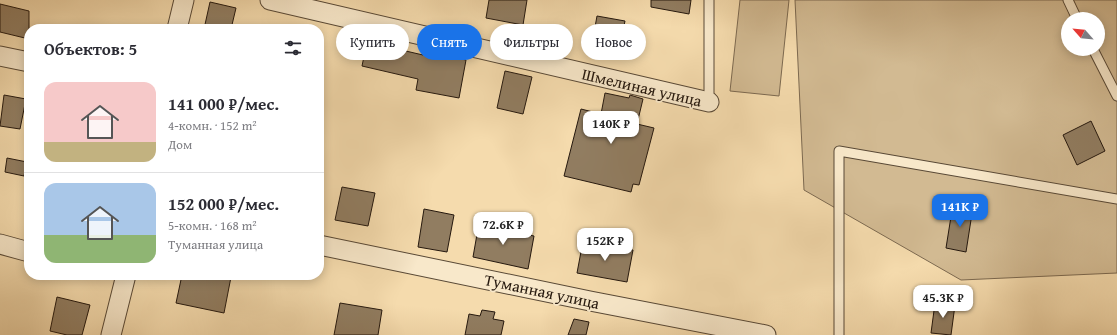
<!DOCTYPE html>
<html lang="ru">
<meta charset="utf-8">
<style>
:root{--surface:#fff;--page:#f7f7f7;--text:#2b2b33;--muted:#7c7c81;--line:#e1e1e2;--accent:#1a73e8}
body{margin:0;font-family:"Gentium Book Plus",serif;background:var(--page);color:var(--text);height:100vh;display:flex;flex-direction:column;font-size:15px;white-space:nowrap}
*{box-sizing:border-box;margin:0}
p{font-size:13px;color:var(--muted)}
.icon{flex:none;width:22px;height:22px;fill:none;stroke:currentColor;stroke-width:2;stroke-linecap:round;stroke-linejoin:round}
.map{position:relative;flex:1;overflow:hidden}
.drawer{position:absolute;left:24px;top:24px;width:300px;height:256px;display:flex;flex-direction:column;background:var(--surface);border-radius:16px;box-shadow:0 2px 10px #0003}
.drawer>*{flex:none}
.banner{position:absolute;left:336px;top:24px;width:380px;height:36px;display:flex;gap:8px}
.needle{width:26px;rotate:297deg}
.controls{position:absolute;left:1061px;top:12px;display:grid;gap:8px}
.controls a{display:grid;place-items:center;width:44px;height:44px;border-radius:50%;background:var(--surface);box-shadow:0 2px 10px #0003;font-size:20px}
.price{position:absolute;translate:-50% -34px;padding:0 9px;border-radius:8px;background:#fff;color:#222;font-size:13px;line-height:26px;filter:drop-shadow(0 1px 2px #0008)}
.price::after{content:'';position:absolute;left:50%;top:24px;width:12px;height:9px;margin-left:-6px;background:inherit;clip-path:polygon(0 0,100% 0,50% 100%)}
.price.active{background:var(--accent);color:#fff}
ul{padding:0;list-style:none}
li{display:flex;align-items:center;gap:12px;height:100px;padding:0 20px}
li+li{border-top:1px solid var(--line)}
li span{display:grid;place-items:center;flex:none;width:112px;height:80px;border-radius:12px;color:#555}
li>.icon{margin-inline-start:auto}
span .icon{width:48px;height:48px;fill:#fffc;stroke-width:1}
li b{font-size:17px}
h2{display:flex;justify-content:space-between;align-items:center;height:48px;padding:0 20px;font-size:17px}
.pill{padding:0 14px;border-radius:18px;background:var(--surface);box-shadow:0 2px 10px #0003;font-size:14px;line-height:36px}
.pill.active{background:var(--accent);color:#fff}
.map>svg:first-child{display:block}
.green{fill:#d2ba92;stroke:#7c6950;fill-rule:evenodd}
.building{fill:#917d61;stroke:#25180e}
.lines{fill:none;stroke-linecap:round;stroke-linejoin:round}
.lane-casing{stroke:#594936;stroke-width:11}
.street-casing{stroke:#594936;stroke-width:21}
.lane{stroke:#f8e8ca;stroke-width:9}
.street{stroke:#f8e8ca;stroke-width:19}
.labels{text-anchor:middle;stroke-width:3.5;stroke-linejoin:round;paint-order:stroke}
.street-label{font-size:16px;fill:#25180e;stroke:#f8e8ca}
</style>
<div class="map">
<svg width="1117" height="335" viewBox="0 0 1117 335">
<rect width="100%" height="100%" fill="#f5dbad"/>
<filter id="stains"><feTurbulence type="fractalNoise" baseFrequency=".005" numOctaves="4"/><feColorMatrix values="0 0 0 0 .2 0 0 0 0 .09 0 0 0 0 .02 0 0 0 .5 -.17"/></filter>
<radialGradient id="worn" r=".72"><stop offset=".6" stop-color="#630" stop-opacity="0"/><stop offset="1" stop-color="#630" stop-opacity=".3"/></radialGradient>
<g class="green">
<path d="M740,0H789L779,96L730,91Z"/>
<path d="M795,0H1117V273L961,280L804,190ZM1068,19H1098V49H1068Z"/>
</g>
<g class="building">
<path d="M489,0H527L523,25L486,18Z"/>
<path d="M651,0H691L689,14L651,7Z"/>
<path d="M210,2L236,8L231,29H204Z"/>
<path d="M0,4L29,11V39L0,32Z"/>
<path d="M597,16L625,21L620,44L593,38Z"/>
<path d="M367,42L423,55V52L466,60L459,98L416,90L418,79L362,66Z"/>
<path d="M505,71L532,77L523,114L497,108Z"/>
<path d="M605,93L629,98L630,95L643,99L637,124L654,128L639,185L633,184L631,192L564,176L581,109L601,114Z"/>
<path d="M4,95L26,99L20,129L0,126Z"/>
<path d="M1091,121L1105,151L1077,165L1063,135Z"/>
<path d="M7,158L27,162L24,176L5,172Z"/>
<path d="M342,187L375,193L368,226L335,220Z"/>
<path d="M953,204L973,207L966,252L946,248Z"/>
<path d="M424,209L454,215L447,252L418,247Z"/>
<path d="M479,223L495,226L494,228L534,236L528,269L473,257Z"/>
<path d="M583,241L633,250L627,282L577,273Z"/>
<path d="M182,275H223L231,277L224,313L176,303Z"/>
<path d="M57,297L90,305L82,335H67L50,331Z"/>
<path d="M340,303L382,310L378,335H334Z"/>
<path d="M935,303L955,305L951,335L931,333Z"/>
<path d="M482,310L495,312L493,319L504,321L501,335H465L469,314L480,316Z"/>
<path d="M574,319L589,322L586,335H568Z"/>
</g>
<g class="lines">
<g class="lane-casing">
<g id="lane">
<path d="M709,0V102"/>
<path d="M1068,0L1077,19"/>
<path d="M1093,49L1117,96"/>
<path d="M839,335V151L1117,199"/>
</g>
</g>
<g class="street-casing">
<g id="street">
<path d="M270,0L709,102"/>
<path d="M177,29L184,0"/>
<path d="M0,56L29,62"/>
<path d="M0,244L29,252"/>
<path d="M319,245L590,301L766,335"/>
<path d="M111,335L126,275"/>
</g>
</g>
<use href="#lane" class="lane"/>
<use href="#street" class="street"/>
</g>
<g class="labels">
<g class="street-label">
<text transform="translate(642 87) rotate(13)" y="6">Шмелиная улица</text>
<text transform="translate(542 291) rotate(12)" y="6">Туманная улица</text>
</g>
</g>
<rect width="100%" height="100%" filter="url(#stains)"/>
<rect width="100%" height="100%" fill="url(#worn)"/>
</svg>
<div class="controls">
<a><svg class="needle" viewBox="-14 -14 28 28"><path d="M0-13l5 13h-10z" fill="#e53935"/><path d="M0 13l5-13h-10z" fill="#7c7c81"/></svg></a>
</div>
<b class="price" style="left:611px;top:145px">140K ₽</b>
<b class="price active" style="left:960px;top:228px">141K ₽</b>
<b class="price" style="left:503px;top:246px">72.6K ₽</b>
<b class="price" style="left:605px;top:262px">152K ₽</b>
<b class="price" style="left:943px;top:319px">45.3K ₽</b>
<div class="banner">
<a class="pill">Купить</a>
<a class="pill active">Снять</a>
<a class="pill">Фильтры</a>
<a class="pill">Новое</a>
</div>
<section class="drawer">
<h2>Объектов: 5<svg class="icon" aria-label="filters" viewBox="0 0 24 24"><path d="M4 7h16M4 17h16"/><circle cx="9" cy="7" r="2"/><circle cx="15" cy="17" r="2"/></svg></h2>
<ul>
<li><span style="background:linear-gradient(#f6c9c9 75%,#c2b280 0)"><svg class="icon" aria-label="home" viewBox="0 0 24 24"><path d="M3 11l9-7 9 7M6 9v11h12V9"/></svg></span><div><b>141 000 ₽/мес.</b><p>4-комн. · 152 m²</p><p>Дом</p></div></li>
<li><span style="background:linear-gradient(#a9c7e8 65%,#8fb573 0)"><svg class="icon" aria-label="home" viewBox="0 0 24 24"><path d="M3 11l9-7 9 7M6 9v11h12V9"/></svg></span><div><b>152 000 ₽/мес.</b><p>5-комн. · 168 m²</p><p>Туманная улица</p></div></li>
</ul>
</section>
</div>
